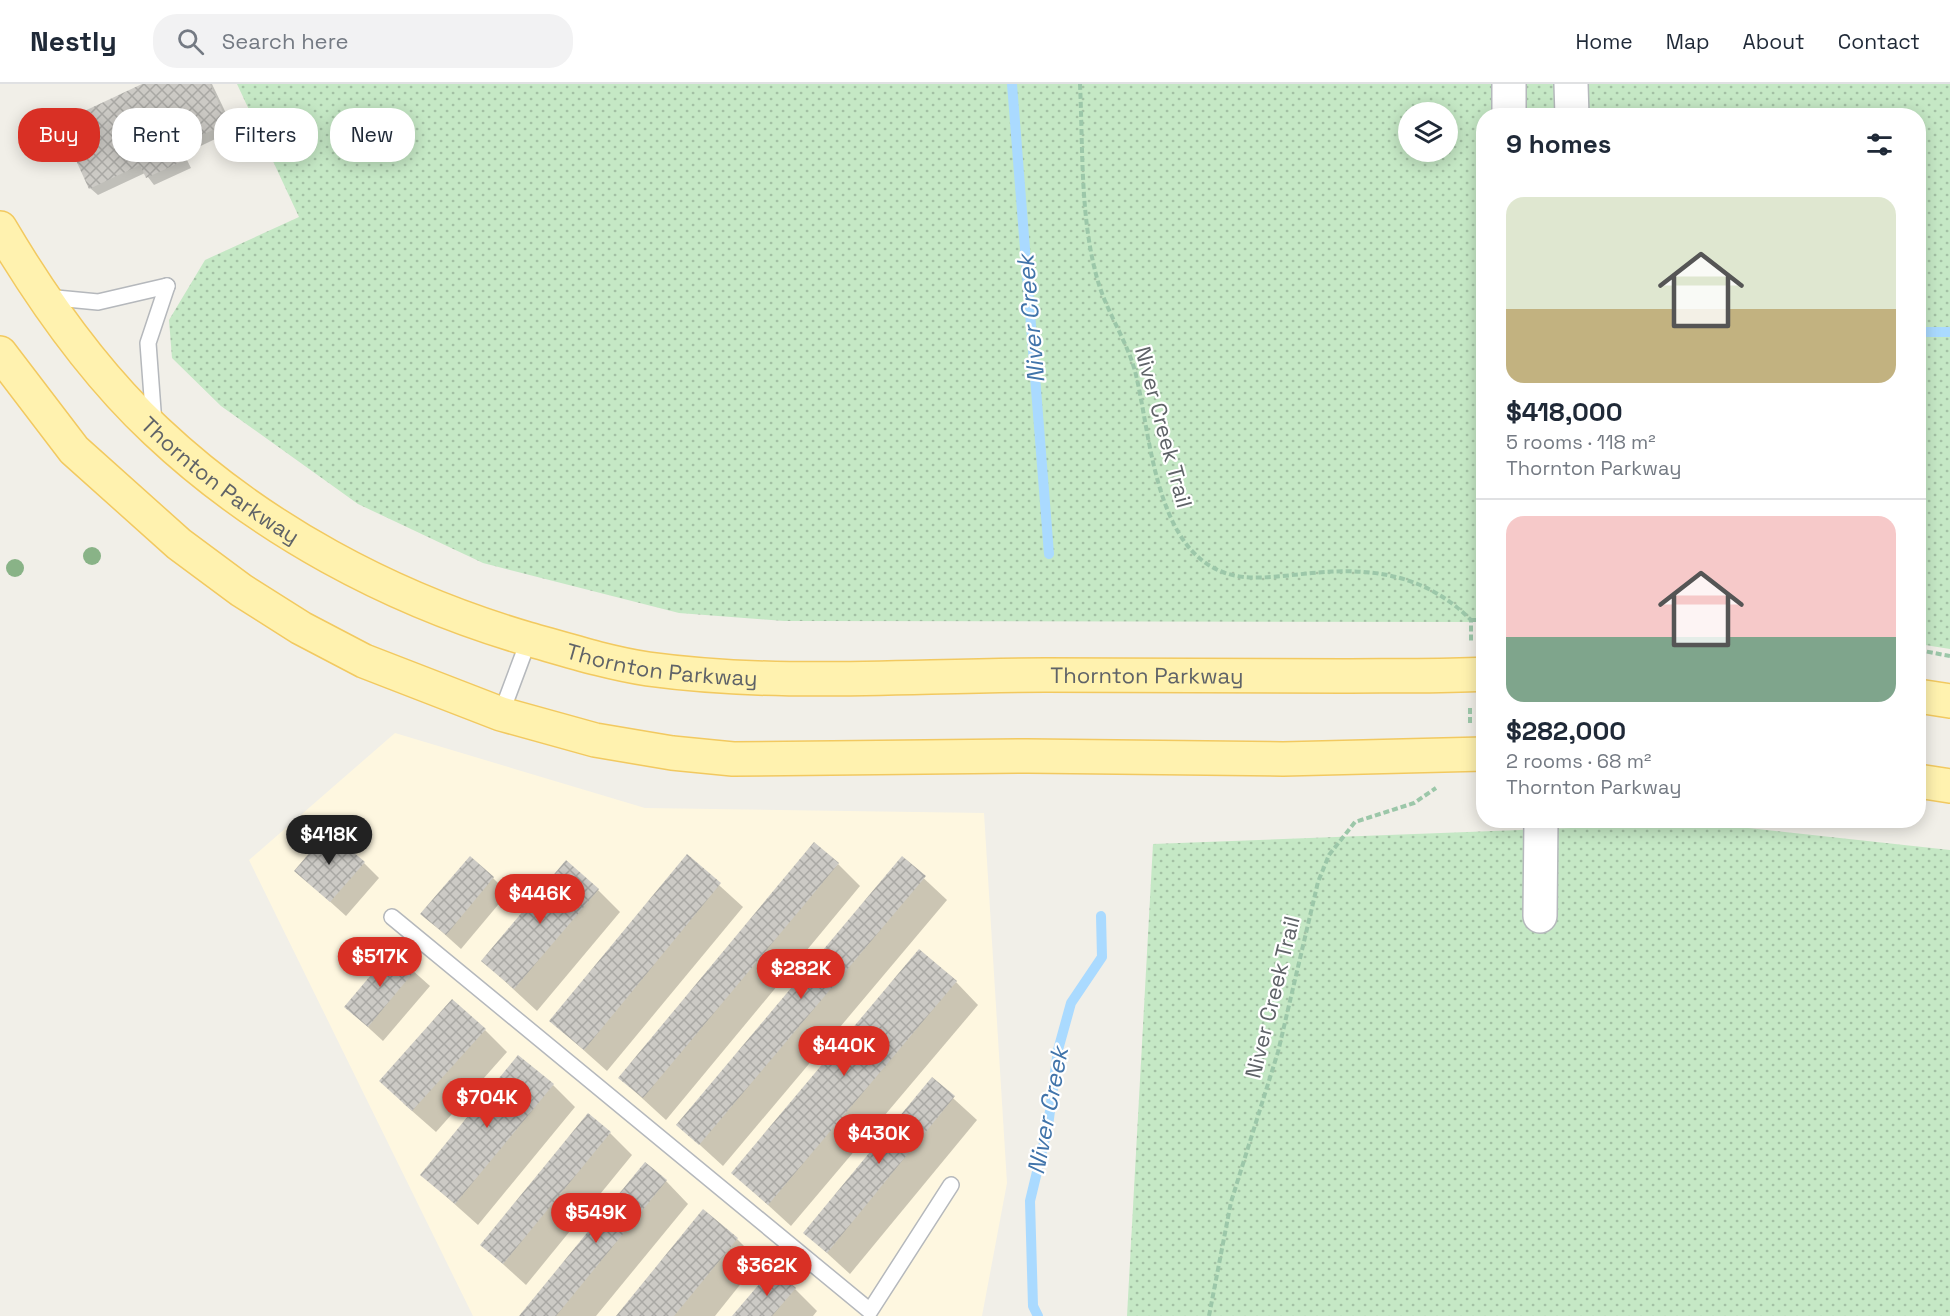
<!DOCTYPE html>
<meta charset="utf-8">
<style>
:root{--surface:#fff;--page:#f2f2f3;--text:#1f2937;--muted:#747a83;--line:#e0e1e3;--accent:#d93025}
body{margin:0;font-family:"Space Grotesk",sans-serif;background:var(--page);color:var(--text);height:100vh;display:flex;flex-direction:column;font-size:22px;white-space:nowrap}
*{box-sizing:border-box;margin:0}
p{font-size:20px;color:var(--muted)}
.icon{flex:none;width:33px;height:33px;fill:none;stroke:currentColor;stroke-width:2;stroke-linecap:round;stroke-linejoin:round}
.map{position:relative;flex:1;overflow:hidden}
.details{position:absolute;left:1476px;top:24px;width:450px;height:720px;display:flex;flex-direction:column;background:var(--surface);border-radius:24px;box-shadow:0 3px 15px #0003}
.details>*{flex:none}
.top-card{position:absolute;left:18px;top:24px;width:570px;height:54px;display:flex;gap:12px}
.tools{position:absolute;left:1398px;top:18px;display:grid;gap:12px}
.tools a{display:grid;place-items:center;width:60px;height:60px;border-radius:50%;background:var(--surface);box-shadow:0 3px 15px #0003;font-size:30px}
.price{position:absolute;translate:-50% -51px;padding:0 14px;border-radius:21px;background:var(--accent);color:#fff;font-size:20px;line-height:39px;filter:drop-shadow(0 2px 3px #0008)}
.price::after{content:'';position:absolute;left:50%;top:36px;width:18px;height:14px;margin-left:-9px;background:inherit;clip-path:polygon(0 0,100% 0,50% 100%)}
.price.current{background:#222;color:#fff}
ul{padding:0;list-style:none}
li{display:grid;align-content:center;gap:12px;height:318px;padding:0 30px}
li+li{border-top:2px solid var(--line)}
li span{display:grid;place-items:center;height:186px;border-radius:18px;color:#555}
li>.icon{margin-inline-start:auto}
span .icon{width:108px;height:108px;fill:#fffc;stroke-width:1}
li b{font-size:26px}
h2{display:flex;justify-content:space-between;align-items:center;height:72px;padding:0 30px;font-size:26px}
.chip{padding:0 21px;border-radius:24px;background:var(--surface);box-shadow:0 3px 15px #0003;font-size:21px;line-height:54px}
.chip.current{background:var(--accent);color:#fff}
header{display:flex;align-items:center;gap:36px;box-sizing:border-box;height:84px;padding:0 30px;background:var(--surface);border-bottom:2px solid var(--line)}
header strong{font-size:28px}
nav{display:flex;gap:33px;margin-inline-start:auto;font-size:21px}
.search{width:420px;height:54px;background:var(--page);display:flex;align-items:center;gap:15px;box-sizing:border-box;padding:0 21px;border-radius:24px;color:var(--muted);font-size:22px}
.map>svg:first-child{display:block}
.commercial{fill:#fef7e0}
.grass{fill:url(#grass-dots);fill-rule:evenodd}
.shadow{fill:#0003}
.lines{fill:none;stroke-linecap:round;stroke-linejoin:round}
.stream{stroke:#aadaff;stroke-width:10}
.building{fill:url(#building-cross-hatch)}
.service-casing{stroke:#b5b8bc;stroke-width:18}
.tertiary-casing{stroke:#b5b8bc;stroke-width:36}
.primary-casing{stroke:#f2c960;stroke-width:36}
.path{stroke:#9cc7a9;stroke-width:4;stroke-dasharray:6 3;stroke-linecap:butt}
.service{stroke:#fff;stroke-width:15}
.tertiary{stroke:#fff;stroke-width:33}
.primary{stroke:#fff2af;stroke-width:33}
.tree{fill:#89b387}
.labels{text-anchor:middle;stroke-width:4.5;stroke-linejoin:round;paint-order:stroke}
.street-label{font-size:22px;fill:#5f6368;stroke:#fff}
.water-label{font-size:24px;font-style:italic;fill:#4174aa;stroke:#fff}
</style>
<header>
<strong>Nestly</strong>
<div class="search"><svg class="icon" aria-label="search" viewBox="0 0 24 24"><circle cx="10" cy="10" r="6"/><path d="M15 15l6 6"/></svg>Search here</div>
<nav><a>Home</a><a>Map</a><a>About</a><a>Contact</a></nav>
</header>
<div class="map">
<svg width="1950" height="1232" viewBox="0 0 1950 1232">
<defs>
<pattern id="grass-dots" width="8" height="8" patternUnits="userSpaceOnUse" patternTransform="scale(1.5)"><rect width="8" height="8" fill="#c5e8c5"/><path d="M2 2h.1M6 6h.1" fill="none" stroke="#a3c0a4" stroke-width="1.8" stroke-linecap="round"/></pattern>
<pattern id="building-cross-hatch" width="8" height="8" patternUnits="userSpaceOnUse" patternTransform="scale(1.5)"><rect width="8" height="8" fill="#cccac5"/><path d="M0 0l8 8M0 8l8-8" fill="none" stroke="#a9a8a4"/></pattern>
</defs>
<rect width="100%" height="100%" fill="#f1efe8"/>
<path class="commercial" d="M395,649L645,724L984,729L1007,1099L982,1232H473L249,776Z"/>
<g class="grass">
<path d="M237,0H1950V565L1919,560L1918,32H1484L1483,538L784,537L679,529L483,479L358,420L221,322L172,274L169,236L205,176L299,133ZM1408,28H1448V68H1408Z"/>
<path d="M1703,739L1950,766V1232H1127L1153,760Z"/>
</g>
<g class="shadow">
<path d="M146,0H212L234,46L184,70L191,84L154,101L145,89L98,111L90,104Z"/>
<path d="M687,772L743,823L607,987L551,937Z"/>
<path d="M902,774L947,816L723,1082L678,1041Z"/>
<path d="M364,779L379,794L346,832L296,787Z"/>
<path d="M838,780L860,802L666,1036L620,994Z"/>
<path d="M493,794L508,809L461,865L422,830Z"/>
<path d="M598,806L620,828L537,927L483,877Z"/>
<path d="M392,868L430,902L383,957L346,923Z"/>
<path d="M956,898L978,921L791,1142L733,1089Z"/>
<path d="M485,946L507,968L436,1048L403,1019Z"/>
<path d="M932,995L977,1036L850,1190L805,1149Z"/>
<path d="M553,1001L575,1023L478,1141L422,1091Z"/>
<path d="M610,1049L632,1071L526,1201L482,1161Z"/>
<path d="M666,1097L688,1120L596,1232H521Z"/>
<path d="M737,1155L759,1177L715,1232H617Z"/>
<path d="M795,1205L817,1227L813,1232H734Z"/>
</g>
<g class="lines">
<g class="stream">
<path d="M1012,0L1049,470"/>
<path d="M1918,248H1950"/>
<path d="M1038,1232L1033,1222L1030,1117L1048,1042L1058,966L1071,919L1102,873L1101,832"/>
</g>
</g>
<g class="building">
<path d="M142,0H210L228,39L178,62L185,76L146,94L140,81L89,105L59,39Z"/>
<path d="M328,747L365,778L330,818L294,787Z"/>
<path d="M814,758L839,779L643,1014L618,994Z"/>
<path d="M687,770L721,799L584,966L549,937Z"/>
<path d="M470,772L494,793L446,851L420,830Z"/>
<path d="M902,772L926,792L699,1061L676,1041Z"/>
<path d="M566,776L599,805L514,905L481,877Z"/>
<path d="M919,865L957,897L768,1121L731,1089Z"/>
<path d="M392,866L416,885L368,943L344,923Z"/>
<path d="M452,915L486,945L412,1027L379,997Z"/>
<path d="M518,971L554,1000L455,1120L420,1091Z"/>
<path d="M932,993L955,1012L827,1169L803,1149Z"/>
<path d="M588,1029L611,1048L503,1180L480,1161Z"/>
<path d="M645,1078L667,1096L556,1232H519Z"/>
<path d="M703,1125L738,1154L674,1232H616Z"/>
<path d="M773,1184L796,1204L772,1232H732Z"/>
</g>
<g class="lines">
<g class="service-casing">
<g id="service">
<path d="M46,213L98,218L167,202"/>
<path d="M154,340L148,259L167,202"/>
<path d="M501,630L529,555"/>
<path d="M392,833L870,1227L951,1101"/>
</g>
</g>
<g class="tertiary-casing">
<g id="tertiary">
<path d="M1509,0V32"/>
<path d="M1571,0L1572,32"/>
<path d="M1540,832L1541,736"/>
</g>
</g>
<g class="primary-casing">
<g id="primary">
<path id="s1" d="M0,144C42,215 95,290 156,347C260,445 391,515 528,555C567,566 608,579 648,585C780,603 912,591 1045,591C1144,591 1244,592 1343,592C1390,591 1437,593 1484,590"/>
<path d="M0,269L74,366L179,460L241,506L301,544L364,577L501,630L595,656L672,669L733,675L1028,672L1283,675L1484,670"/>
<path d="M1918,612L1950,617"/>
<path d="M1918,697L1950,702"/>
</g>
</g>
<g class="path">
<path d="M1080,0C1083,64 1080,133 1097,194C1106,227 1126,255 1135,287C1152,353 1154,484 1244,493C1266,495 1290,491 1312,489C1373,483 1426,491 1471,536V558"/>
<path d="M1471,536H1484"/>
<path d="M1918,566L1950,572"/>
<path d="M1470,639V622"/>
<path d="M1209,1232L1231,1118L1278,968L1318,798L1329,771L1355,738L1414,719L1436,704"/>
</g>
<use href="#service" class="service"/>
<use href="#tertiary" class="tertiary"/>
<use href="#primary" class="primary"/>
</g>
<g class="tree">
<circle cx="92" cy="472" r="9"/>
<circle cx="15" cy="484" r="9"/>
</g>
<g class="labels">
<g class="street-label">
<text transform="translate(1164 343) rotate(75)" y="8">Niver Creek Trail</text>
<text dy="8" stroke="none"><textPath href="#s1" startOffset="338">Thornton Parkway</textPath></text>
<text dy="8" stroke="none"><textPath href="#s1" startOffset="824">Thornton Parkway</textPath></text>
<text dy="8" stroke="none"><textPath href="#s1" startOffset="1310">Thornton Parkway</textPath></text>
<text transform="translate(1272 913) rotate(-76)" y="8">Niver Creek Trail</text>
</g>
<g class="water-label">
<text transform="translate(1031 235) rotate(-95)" y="8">Niver Creek</text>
<text transform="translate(1048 1027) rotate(-79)" y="8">Niver Creek</text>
</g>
</g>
</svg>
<div class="tools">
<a><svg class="icon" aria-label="layers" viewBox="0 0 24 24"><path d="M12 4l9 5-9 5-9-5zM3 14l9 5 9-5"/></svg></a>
</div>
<b class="price current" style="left:329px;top:782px">$418K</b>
<b class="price" style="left:540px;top:841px">$446K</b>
<b class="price" style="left:380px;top:904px">$517K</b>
<b class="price" style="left:801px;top:916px">$282K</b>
<b class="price" style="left:844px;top:993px">$440K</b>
<b class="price" style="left:487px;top:1045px">$704K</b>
<b class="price" style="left:879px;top:1081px">$430K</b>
<b class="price" style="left:596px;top:1160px">$549K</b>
<b class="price" style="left:767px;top:1213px">$362K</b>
<div class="top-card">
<a class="chip current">Buy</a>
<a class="chip">Rent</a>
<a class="chip">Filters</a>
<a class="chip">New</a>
</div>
<section class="details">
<h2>9 homes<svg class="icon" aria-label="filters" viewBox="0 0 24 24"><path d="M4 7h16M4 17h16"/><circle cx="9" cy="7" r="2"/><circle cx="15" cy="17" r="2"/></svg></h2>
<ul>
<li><span style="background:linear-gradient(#dfe7d0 60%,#c2b280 0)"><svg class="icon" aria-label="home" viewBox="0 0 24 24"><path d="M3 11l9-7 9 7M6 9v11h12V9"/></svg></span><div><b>$418,000</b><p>5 rooms · 118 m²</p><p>Thornton Parkway</p></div></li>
<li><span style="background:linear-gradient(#f6c9c9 65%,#7fa58c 0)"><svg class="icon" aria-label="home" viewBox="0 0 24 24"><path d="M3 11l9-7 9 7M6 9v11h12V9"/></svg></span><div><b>$282,000</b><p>2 rooms · 68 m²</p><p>Thornton Parkway</p></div></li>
</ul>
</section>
</div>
